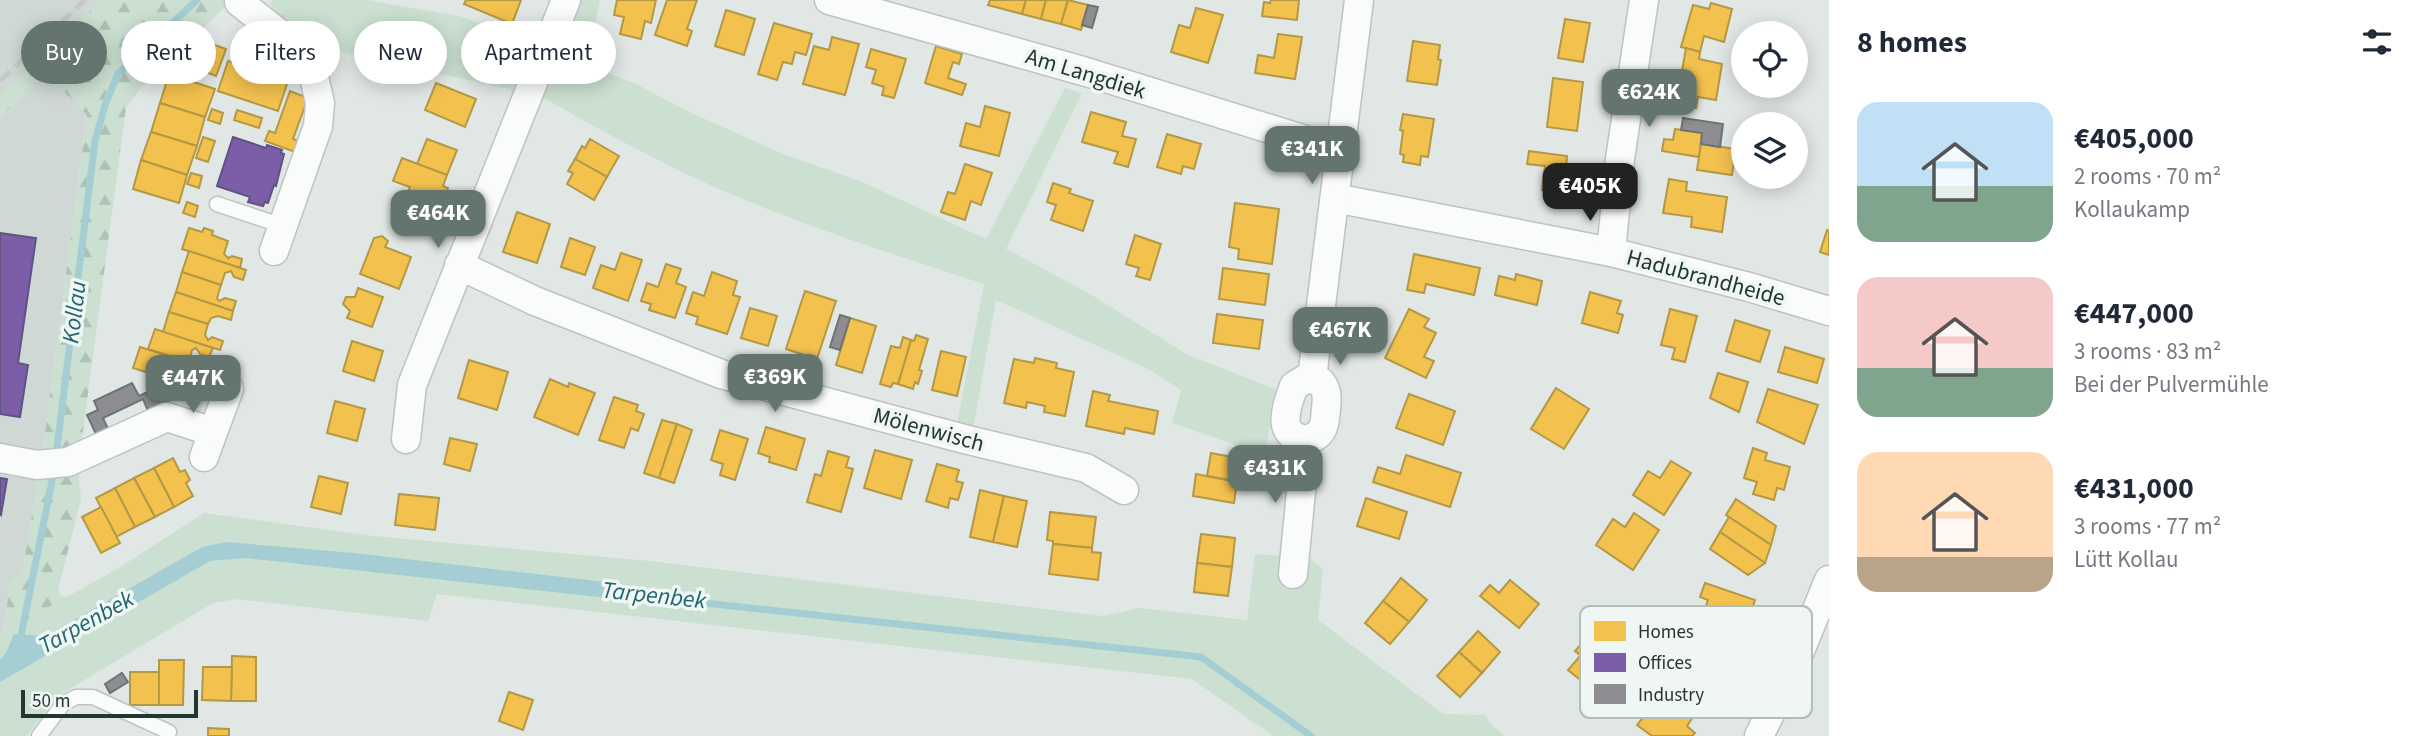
<!DOCTYPE html>
<meta charset="utf-8">
<style>
:root{--surface:#fff;--page:#f6f6f7;--text:#1f2937;--muted:#747a83;--accent:#647570}
body{margin:0;font-family:"Source Sans 3",sans-serif;background:var(--page);color:var(--text);height:100vh;display:flex;flex-direction:column;font-size:26px;white-space:nowrap}
*{box-sizing:border-box;margin:0}
p{font-size:23px;color:var(--muted)}
.icon{flex:none;width:38px;height:38px;fill:none;stroke:currentColor;stroke-width:2;stroke-linecap:round;stroke-linejoin:round}
.map{position:relative;flex:1;overflow:hidden}
.side{display:flex;flex-direction:column;background:var(--surface);width:595px}
.side>*{flex:none}
.guide{position:absolute;left:21px;top:21px;width:665px;height:63px;display:flex;gap:14px}
.buttons{position:absolute;left:1731px;top:21px;display:grid;gap:14px}
.buttons a{display:grid;place-items:center;width:77px;height:77px;border-radius:50%;background:var(--surface);box-shadow:0 4px 18px #0003;font-size:35px}
.scale{position:absolute;left:21px;bottom:18px;width:177px;box-sizing:border-box;padding-left:7px;border:4px solid #213831;border-top:0;font-size:19px;line-height:24px;white-space:nowrap;color:#213831;-webkit-text-stroke:5px #eff6f3;paint-order:stroke}
.price{position:absolute;translate:-50% -60px;padding:0 16px;border-radius:14px;background:var(--accent);color:#fff;font-size:23px;line-height:46px;filter:drop-shadow(0 2px 4px #0008)}
.price::after{content:'';position:absolute;left:50%;top:42px;width:21px;height:16px;margin-left:-10px;background:inherit;clip-path:polygon(0 0,100% 0,50% 100%)}
.price.current{background:#222;color:#fff}
ul{padding:0;list-style:none}
li{display:flex;align-items:center;gap:21px;height:175px;padding:0 28px}
li span{display:grid;place-items:center;flex:none;width:196px;height:140px;border-radius:21px;color:#555}
li>.icon{margin-inline-start:auto}
span .icon{width:84px;height:84px;fill:#fffc;stroke-width:1}
li b{font-size:30px}
h2{display:flex;justify-content:space-between;align-items:center;height:84px;padding:0 28px;font-size:30px}
.tag{padding:0 24px;border-radius:32px;background:var(--surface);box-shadow:0 4px 18px #0003;font-size:24px;line-height:63px}
.tag.current{background:var(--accent);color:#fff}
main{display:flex;flex:1;min-height:0}
.map>svg:first-child{display:block}
.built{fill:#cfd8d4}
.forest{fill:url(#forest-firs)}
.park{fill:#cbe0d1}
.water{fill:#a4ced3}
.homes{fill:#f2c14e;stroke:#b39845;stroke-width:2}
.offices{fill:#7b5ea7;stroke:#605384;stroke-width:2}
.industry{fill:#8d8d92;stroke:#6d7475;stroke-width:2}
.lines{fill:none;stroke-linecap:round;stroke-linejoin:round}
.stream{stroke:#a4ced3;stroke-width:7}
.lane-casing{stroke:#bec3c1;stroke-width:17}
.street-casing{stroke:#bec3c1;stroke-width:31}
.lane{stroke:#fafbfb;stroke-width:14}
.street{stroke:#fafbfb;stroke-width:28}
.rail{stroke:#c5c9c8;stroke-width:5;stroke-dasharray:14 7;stroke-linecap:butt}
.labels{text-anchor:middle;stroke-width:7;stroke-linejoin:round;paint-order:stroke}
.street-label{font-size:23px;fill:#213831;stroke:#eff6f3}
.water-label{font-size:24px;font-style:italic;fill:#1f6670;stroke:#eff6f3}
.key{fill:#eff6f3;stroke:#b1bdb9;stroke-width:2}
.key-label{font-size:19px;fill:#213831}
</style>
<main>
<div class="map">
<svg width="1829" height="736" viewBox="0 0 1829 736">
<defs>
<pattern id="forest-firs" width="22" height="20" patternUnits="userSpaceOnUse" patternTransform="scale(1.75)"><rect width="22" height="20" fill="#cbe0d1"/><path d="M5 1l3.5 6h-7zM16 11l3.5 6h-7z" fill="#aec1b4"/></pattern>
</defs>
<rect width="100%" height="100%" fill="#e1e7e4"/>
<g class="built">
<path d="M0,0H102L0,96Z"/>
<path d="M46,73L87,115L42,455L22,574L11,580L3,632L0,634V117Z"/>
</g>
<path class="forest" d="M102,0H232L141,88L126,107L78,469L81,499L58,590L61,596L69,598L3,632L11,579L22,574L42,455L87,115L46,73L0,117V96Z"/>
<g class="park">
<path d="M273,0H367L459,16L533,42L513,90L299,43L281,25L270,4Z"/>
<path d="M577,0H600L587,64L636,84L685,110L783,154L860,181L986,239L1065,88L1082,93L1006,249L1085,291L1188,355L1275,389L1265,455L1172,423L1181,390L1148,369L996,300L973,430L957,424L984,284C883,251 781,219 684,173C635,149 586,122 538,95Z"/>
<path d="M204,513L374,536L650,561L1103,616L1140,608L1247,620L1255,554L1310,558L1323,570L1318,620L1443,714L1485,715L1489,722L1504,736H1273L1192,679L437,594L428,621L237,599L213,603L56,697L27,736H0V634L117,569Z"/>
</g>
<path class="water" d="M226,542L354,553L640,586L635,601L245,558L210,561L0,682V660L6,653L14,634L46,636L202,547Z"/>
<g class="homes">
<path d="M466,0H521L512,24L464,4Z"/>
<path d="M617,0H656L651,23L645,21L641,39L620,34L624,17L614,15Z"/>
<path d="M667,0H697L687,29L692,31L687,46L655,35Z"/>
<path d="M990,0H1026L1022,14L988,5Z"/>
<path d="M1026,0H1046L1041,19L1022,14Z"/>
<path d="M1046,0H1068L1061,24L1041,19Z"/>
<path d="M1068,0L1088,5L1081,30L1061,24Z"/>
<path d="M1271,0H1299L1297,20L1262,16L1264,2L1270,3Z"/>
<path d="M1711,3L1732,9L1724,42L1704,36L1700,52L1681,47L1693,5L1709,9Z"/>
<path d="M1196,8L1223,15L1208,63L1171,52L1179,25L1190,28Z"/>
<path d="M726,10L755,19L744,55L715,46Z"/>
<path d="M1565,19L1590,23L1583,62L1558,58Z"/>
<path d="M774,23L812,34L806,55L795,52L792,64L783,62L777,80L758,74Z"/>
<path d="M1278,34L1302,37L1295,79L1255,73L1258,55L1274,58Z"/>
<path d="M832,37L859,44L845,95L803,84L814,46L829,50Z"/>
<path d="M199,39L226,49L216,76L190,66Z"/>
<path d="M1413,41L1440,45L1438,59L1441,60L1437,85L1407,81Z"/>
<path d="M936,46L962,54L959,64L953,62L948,78L966,84L962,95L925,83Z"/>
<path d="M1686,48L1700,52L1699,59L1722,64L1716,100L1698,97L1696,108L1676,105Z"/>
<path d="M871,49L906,59L894,98L882,95L884,87L872,83L876,70L866,67Z"/>
<path d="M228,61L288,81L278,111L218,91Z"/>
<path d="M169,74L215,89L205,117L160,103Z"/>
<path d="M1553,78L1583,82L1577,131L1547,127Z"/>
<path d="M436,83L476,99L465,127L425,110Z"/>
<path d="M290,91L308,98L293,139L299,141L295,152L265,141L269,131L275,133Z"/>
<path d="M160,103L205,117L197,146L151,132Z"/>
<path d="M985,106L1010,113L999,156L960,146L966,123L980,127Z"/>
<path d="M212,109L223,113L220,124L208,120Z"/>
<path d="M237,110L262,118L259,128L234,120Z"/>
<path d="M1091,112L1126,122L1122,136L1136,139L1128,167L1114,163L1118,152L1082,142Z"/>
<path d="M1403,114L1434,119L1428,157L1421,156L1420,165L1403,162L1404,155L1400,154L1403,131L1400,130Z"/>
<path d="M1675,129L1702,133L1699,157L1662,151L1664,139L1673,140Z"/>
<path d="M151,132L197,146L187,175L141,160Z"/>
<path d="M1167,134L1201,144L1194,169L1183,166L1181,174L1157,167Z"/>
<path d="M203,137L215,141L208,162L196,158Z"/>
<path d="M427,139L457,150L447,175L417,164Z"/>
<path d="M590,139L619,156L607,177L575,159L582,146L585,148Z"/>
<path d="M1701,144L1736,149L1732,175L1697,170Z"/>
<path d="M1529,151L1567,156L1566,169L1573,170L1570,194L1542,190L1545,166L1527,164Z"/>
<path d="M402,158L447,175L443,186L448,188L444,200L440,199L434,213L428,211L424,221L396,210L400,200L404,202L410,187L393,181Z"/>
<path d="M575,159L607,177L594,200L567,184L573,173L568,171Z"/>
<path d="M141,160L187,175L179,203L133,189Z"/>
<path d="M965,164L992,173L981,205L971,201L965,220L941,212L948,192L955,194Z"/>
<path d="M191,173L202,176L199,188L187,184Z"/>
<path d="M1669,179L1687,182L1686,191L1727,197L1722,232L1691,227L1692,217L1663,213Z"/>
<path d="M1053,183L1071,189L1069,193L1093,201L1083,231L1051,220L1056,205L1047,202Z"/>
<path d="M187,202L198,206L195,217L183,213Z"/>
<path d="M1235,203L1279,209L1272,264L1238,259L1239,249L1229,247Z"/>
<path d="M517,212L550,224L537,263L503,252Z"/>
<path d="M189,228L202,232L204,228L213,231L212,235L228,241L224,254L228,258L232,256L242,259L240,268L182,249Z"/>
<path d="M1827,230L1829,231V255L1820,252Z"/>
<path d="M1135,235L1161,244L1150,280L1136,276L1139,268L1126,264Z"/>
<path d="M382,236L388,241L385,247L411,257L399,289L360,274L374,238Z"/>
<path d="M570,238L595,247L585,275L561,267Z"/>
<path d="M189,251L246,270L243,280L234,277L231,271L225,273L221,285L182,272Z"/>
<path d="M621,253L642,260L628,301L593,288L601,265L615,270Z"/>
<path d="M1414,254L1480,268L1474,295L1426,284L1424,293L1407,290Z"/>
<path d="M666,264L681,269L676,283L686,287L675,318L649,310L651,304L641,301L647,283L658,287Z"/>
<path d="M1223,268L1269,274L1265,305L1219,299Z"/>
<path d="M182,272L221,285L217,298L219,301L225,298L236,301L233,311L176,292Z"/>
<path d="M712,272L737,281L733,295L740,297L727,334L696,324L698,317L686,313L693,292L704,296Z"/>
<path d="M1516,274L1542,281L1537,305L1495,295L1499,276L1515,280Z"/>
<path d="M358,288L383,297L372,327L347,318L350,311L343,304L346,297H355Z"/>
<path d="M805,291L836,301L817,359L786,349Z"/>
<path d="M176,292L233,311L231,320L218,316L211,318L208,324L169,312Z"/>
<path d="M1590,292L1621,301L1617,313L1623,315L1618,333L1582,323Z"/>
<path d="M750,308L777,316L768,346L741,338Z"/>
<path d="M1409,309L1429,319L1424,327L1436,333L1424,357L1434,361L1426,378L1385,358Z"/>
<path d="M1670,309L1697,316L1685,362L1672,359L1675,348L1661,345Z"/>
<path d="M169,312L208,324L205,335L208,340L212,337L223,341L220,350L163,332Z"/>
<path d="M1217,314L1263,320L1259,349L1213,343Z"/>
<path d="M850,318L876,326L862,373L836,365Z"/>
<path d="M1735,320L1770,331L1760,362L1726,351Z"/>
<path d="M155,329L213,348L209,357L200,354L196,348L192,350L189,362L148,349Z"/>
<path d="M916,335L928,339L919,370L922,371L918,384L915,382L913,389L898,384L911,340L914,341Z"/>
<path d="M903,337L911,340L898,384L893,383L891,387L880,384L891,346L900,348Z"/>
<path d="M352,341L383,351L374,381L343,371Z"/>
<path d="M140,347L197,365L195,375L183,371L181,367L176,370L172,380L133,368Z"/>
<path d="M1785,347L1824,359L1817,383L1778,372Z"/>
<path d="M941,351L966,357L957,396L932,390Z"/>
<path d="M1035,358L1057,363L1056,368L1074,372L1065,416L1044,412L1045,406L1027,402L1026,408L1004,403L1014,359L1034,363Z"/>
<path d="M469,360L508,372L497,410L458,398Z"/>
<path d="M1718,373L1748,382L1739,412L1710,398Z"/>
<path d="M550,379L568,387L569,383L595,393L578,435L534,417Z"/>
<path d="M1556,388L1589,409L1564,449L1531,429Z"/>
<path d="M1768,389L1818,405L1804,444L1757,422Z"/>
<path d="M1093,391L1110,395L1108,401L1158,411L1154,434L1125,428L1124,434L1086,426Z"/>
<path d="M1409,394L1455,411L1443,445L1396,428Z"/>
<path d="M614,397L638,405L636,411L644,414L638,431L631,428L624,448L599,440Z"/>
<path d="M335,401L365,409L357,441L327,433Z"/>
<path d="M662,420L677,424L659,478L644,473Z"/>
<path d="M677,424L692,430L674,483L659,478Z"/>
<path d="M766,427L805,439L796,470L769,462L770,457L758,453Z"/>
<path d="M720,430L748,439L735,480L720,475L723,464L711,460Z"/>
<path d="M450,438L477,444L470,471L444,464Z"/>
<path d="M1753,448L1767,453L1765,460L1790,467L1784,490L1777,488L1774,500L1753,494L1757,482L1744,478Z"/>
<path d="M875,450L912,460L901,499L864,488Z"/>
<path d="M828,451L849,457L846,467L853,469L841,512L807,502L815,474L821,476Z"/>
<path d="M1211,453L1252,461L1248,483L1207,476Z"/>
<path d="M1406,455L1461,473L1450,507L1373,482L1378,467L1400,474Z"/>
<path d="M173,458L180,472L185,470L190,480L186,483L193,496L174,507L154,468Z"/>
<path d="M1671,461L1691,473L1664,515L1633,495L1648,471L1660,478Z"/>
<path d="M937,464L959,470L956,481L963,483L958,500L950,498L948,508L926,501Z"/>
<path d="M154,468L174,507L155,517L134,478Z"/>
<path d="M1196,474L1237,482L1234,503L1193,496Z"/>
<path d="M319,476L348,483L341,514L311,507Z"/>
<path d="M134,478L155,517L135,527L115,488Z"/>
<path d="M115,488L135,527L116,537L96,498Z"/>
<path d="M980,490L1004,496L993,542L970,537Z"/>
<path d="M399,494L439,498L435,530L395,525Z"/>
<path d="M1004,496L1027,501L1017,547L993,542Z"/>
<path d="M1366,498L1407,512L1399,539L1357,526Z"/>
<path d="M1736,499L1776,526L1771,545L1726,515Z"/>
<path d="M101,507L120,543L101,553L82,517Z"/>
<path d="M1050,512L1096,517L1092,548L1053,544V541L1047,540Z"/>
<path d="M1634,513L1659,530L1633,570L1596,545L1613,519L1625,527Z"/>
<path d="M1729,517L1771,545L1765,563L1720,532Z"/>
<path d="M1720,532L1765,563L1748,575L1710,549Z"/>
<path d="M1201,534L1235,538L1232,567L1197,563Z"/>
<path d="M1053,544L1092,548V552L1101,553L1098,580L1049,574Z"/>
<path d="M1197,563L1232,567L1228,596L1194,592Z"/>
<path d="M1401,578L1427,600L1409,622L1383,601Z"/>
<path d="M1510,580L1539,604L1519,628L1480,596L1490,585L1499,593Z"/>
<path d="M1705,583L1755,600L1744,631L1732,627L1729,633L1707,626L1710,618L1703,615L1708,600L1700,597Z"/>
<path d="M1383,601L1409,622L1390,644L1365,623Z"/>
<path d="M1478,631L1500,652L1482,673L1459,652Z"/>
<path d="M1589,635L1623,662L1615,672L1586,649L1580,655L1575,651Z"/>
<path d="M1586,649L1624,679L1607,701L1568,670Z"/>
<path d="M1459,652L1482,673L1460,697L1437,676Z"/>
<path d="M232,656L256,657V701H231Z"/>
<path d="M159,660H184L183,705H159Z"/>
<path d="M203,667H232L231,701L202,700Z"/>
<rect x="130" y="672" width="29" height="33"/>
<path d="M1658,689L1693,717L1687,726L1695,733L1692,736H1652L1637,725L1650,709L1645,705Z"/>
<path d="M509,692L533,700L523,730L499,721Z"/>
<path d="M208,728L229,729V736H208Z"/>
</g>
<g class="offices">
<path d="M233,137L266,148L267,145L282,150L281,153L284,154L276,186L274,185L268,203L265,202L263,206L248,202L250,197L217,186Z"/>
<path d="M0,233L36,238L18,363L28,365L20,417L0,414Z"/>
<path d="M0,478L7,479L1,515L0,514Z"/>
</g>
<g class="industry">
<path d="M1088,5L1098,7L1092,28L1082,25Z"/>
<path d="M1683,118L1723,124L1720,147L1701,144L1702,133L1681,130Z"/>
<path d="M840,315L850,318L840,350L830,347Z"/>
<path d="M132,383L139,396L163,385L170,400L148,411L143,399L103,418L108,429L96,434L87,415L98,410L94,401Z"/>
<path d="M122,673L128,682L110,693L105,684Z"/>
</g>
<g class="lines">
<g class="stream">
<path d="M124,41L135,56"/>
<path d="M56,456L95,141L106,102L118,74L197,0"/>
<path d="M630,595L1201,657L1311,736"/>
<path d="M20,641L54,471"/>
</g>
<g class="lane-casing">
<g id="lane">
<path d="M217,204L283,226"/>
<path d="M39,736L63,704L76,697H93L169,732"/>
</g>
</g>
<g class="street-casing">
<g id="street">
<path d="M243,0L239,2L281,35L314,77L320,103L318,126L274,251"/>
<path d="M829,0L1083,71L1341,151"/>
<path d="M1335,198L1611,252L1749,287L1829,311"/>
<path d="M1611,252L1620,159L1644,0"/>
<path d="M459,265L535,301L721,374L968,440L1086,468L1124,490"/>
<path d="M1307,378L1321,382C1328,391 1327,398 1326,409C1325,416 1326,424 1321,431C1312,444 1290,441 1286,425C1284,414 1290,396 1294,386Z"/>
<path d="M1312,378L1359,0"/>
<path d="M406,439L412,385L566,0"/>
<path d="M204,457L229,389"/>
<path d="M0,458L37,465L68,462L167,417L213,432"/>
<path d="M1293,574L1306,440"/>
<path d="M1759,736L1796,661L1829,580"/>
</g>
</g>
<use href="#lane" class="lane"/>
<use href="#street" class="street"/>
<path class="rail" d="M0,81L85,0"/>
</g>
<g class="labels">
<g class="street-label">
<text transform="translate(1086 73) rotate(17)" y="8">Am Langdiek</text>
<text transform="translate(1706 277) rotate(15)" y="8">Hadubrandheide</text>
<text transform="translate(929 429) rotate(15)" y="8">Mölenwisch</text>
</g>
<g class="water-label">
<text transform="translate(74 312) rotate(-83)" y="8">Kollau</text>
<text transform="translate(654 595) rotate(6)" y="8">Tarpenbek</text>
<text transform="translate(86 622) rotate(-29)" y="8">Tarpenbek</text>
</g>
</g>
<rect x="1580" y="606" width="232" height="112" rx="10" class="key"/>
<rect x="1594" y="621" width="32" height="20" fill="#f2c14e"/>
<rect x="1594" y="653" width="32" height="19" fill="#7b5ea7"/>
<rect x="1594" y="684" width="32" height="20" fill="#8d8d92"/>
<g class="key-label">
<text x="1638" y="638">Homes</text>
<text x="1638" y="669">Offices</text>
<text x="1638" y="701">Industry</text>
</g>
</svg>
<div class="buttons">
<a><svg class="icon" aria-label="locate" viewBox="0 0 24 24"><circle cx="12" cy="12" r="6"/><path d="M12 2v4M12 18v4M2 12h4M18 12h4"/></svg></a>
<a><svg class="icon" aria-label="layers" viewBox="0 0 24 24"><path d="M12 4l9 5-9 5-9-5zM3 14l9 5 9-5"/></svg></a>
</div>
<div class="scale">50 m</div>
<b class="price" style="left:1649px;top:129px">€624K</b>
<b class="price" style="left:1312px;top:186px">€341K</b>
<b class="price current" style="left:1590px;top:223px">€405K</b>
<b class="price" style="left:438px;top:250px">€464K</b>
<b class="price" style="left:1340px;top:367px">€467K</b>
<b class="price" style="left:775px;top:414px">€369K</b>
<b class="price" style="left:193px;top:415px">€447K</b>
<b class="price" style="left:1275px;top:505px">€431K</b>
<div class="guide">
<a class="tag current">Buy</a>
<a class="tag">Rent</a>
<a class="tag">Filters</a>
<a class="tag">New</a>
<a class="tag">Apartment</a>
</div>
</div>
<section class="side">
<h2>8 homes<svg class="icon" aria-label="filters" viewBox="0 0 24 24"><path d="M4 7h16M4 17h16"/><circle cx="9" cy="7" r="2"/><circle cx="15" cy="17" r="2"/></svg></h2>
<ul>
<li><span style="background:linear-gradient(#bfe0f5 60%,#7fa58c 0)"><svg class="icon" aria-label="home" viewBox="0 0 24 24"><path d="M3 11l9-7 9 7M6 9v11h12V9"/></svg></span><div><b>€405,000</b><p>2 rooms · 70 m²</p><p>Kollaukamp</p></div></li>
<li><span style="background:linear-gradient(#f6c9c9 65%,#7fa58c 0)"><svg class="icon" aria-label="home" viewBox="0 0 24 24"><path d="M3 11l9-7 9 7M6 9v11h12V9"/></svg></span><div><b>€447,000</b><p>3 rooms · 83 m²</p><p>Bei der Pulvermühle</p></div></li>
<li><span style="background:linear-gradient(#ffd9b3 75%,#b9a48a 0)"><svg class="icon" aria-label="home" viewBox="0 0 24 24"><path d="M3 11l9-7 9 7M6 9v11h12V9"/></svg></span><div><b>€431,000</b><p>3 rooms · 77 m²</p><p>Lütt Kollau</p></div></li>
</ul>
</section>
</main>
